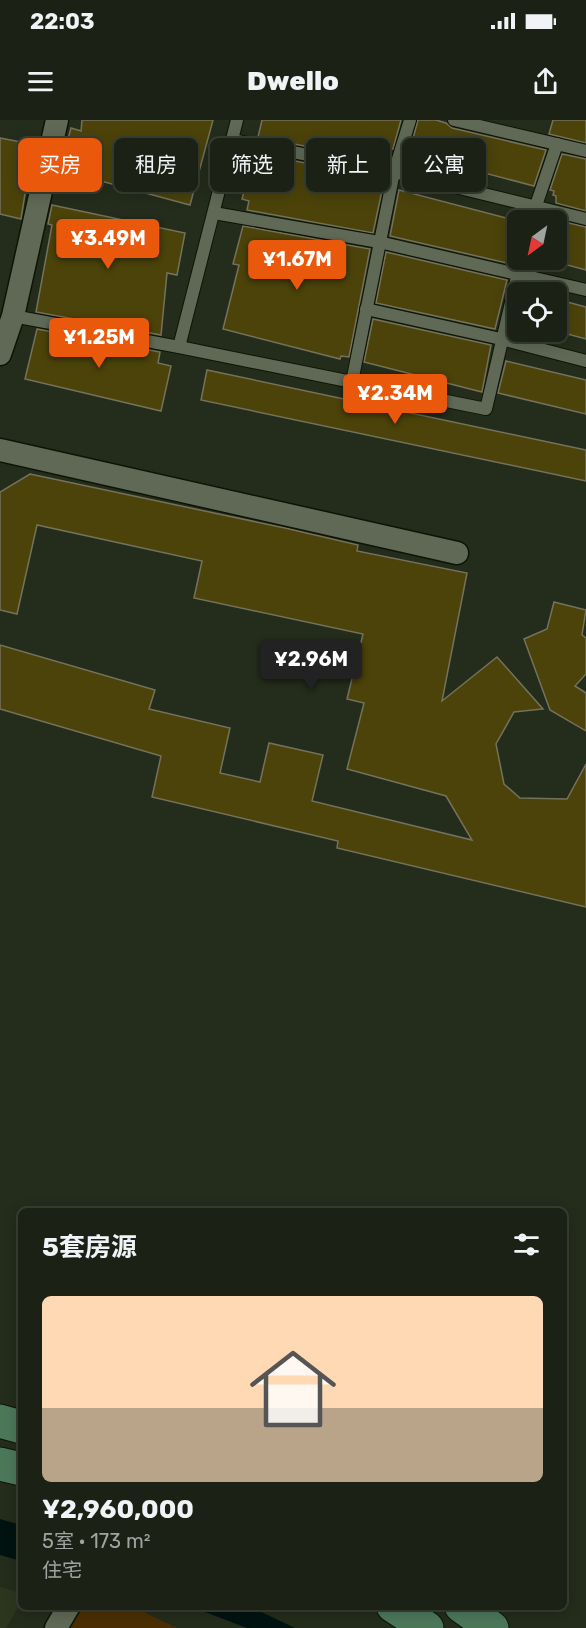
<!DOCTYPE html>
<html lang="zh">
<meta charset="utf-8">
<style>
:root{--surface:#1b2114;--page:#24291d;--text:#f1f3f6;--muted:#a0a3a0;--line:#393e34;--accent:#ea580c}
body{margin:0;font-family:Rubik,"Noto Sans SC",sans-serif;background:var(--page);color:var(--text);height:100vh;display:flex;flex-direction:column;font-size:22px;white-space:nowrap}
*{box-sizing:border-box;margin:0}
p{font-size:20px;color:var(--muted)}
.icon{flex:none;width:33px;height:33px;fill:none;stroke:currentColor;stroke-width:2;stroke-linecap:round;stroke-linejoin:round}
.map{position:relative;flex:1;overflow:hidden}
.drawer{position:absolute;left:18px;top:1088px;width:549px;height:402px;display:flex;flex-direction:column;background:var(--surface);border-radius:9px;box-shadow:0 3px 15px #0003,0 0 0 2px var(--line)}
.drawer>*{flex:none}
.guide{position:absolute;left:18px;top:18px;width:550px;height:54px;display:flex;gap:12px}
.needle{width:39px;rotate:213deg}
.tools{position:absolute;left:507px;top:90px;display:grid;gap:12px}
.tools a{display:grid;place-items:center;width:60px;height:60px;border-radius:9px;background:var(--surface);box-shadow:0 3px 15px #0003,0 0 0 2px var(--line);font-size:30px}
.price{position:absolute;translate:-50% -51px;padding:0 14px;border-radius:6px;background:var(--accent);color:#fff;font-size:20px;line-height:39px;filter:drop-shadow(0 2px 3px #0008)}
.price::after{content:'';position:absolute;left:50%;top:36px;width:18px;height:14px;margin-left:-9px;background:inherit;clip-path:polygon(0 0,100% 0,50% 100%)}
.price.current{background:#222;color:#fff}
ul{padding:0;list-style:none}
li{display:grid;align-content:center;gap:12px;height:318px;padding:0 24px}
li+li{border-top:2px solid var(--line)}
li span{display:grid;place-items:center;height:186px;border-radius:9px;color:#555}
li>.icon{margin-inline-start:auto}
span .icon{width:108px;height:108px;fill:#fffc;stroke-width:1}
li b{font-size:26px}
h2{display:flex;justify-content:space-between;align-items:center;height:72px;padding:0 24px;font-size:26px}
.chip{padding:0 21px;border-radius:9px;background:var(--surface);box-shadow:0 3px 15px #0003,0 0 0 2px var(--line);font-size:21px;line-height:54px}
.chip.current{background:var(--accent);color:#fff}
.status{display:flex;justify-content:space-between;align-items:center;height:42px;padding:0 30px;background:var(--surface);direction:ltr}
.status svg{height:16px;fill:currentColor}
header{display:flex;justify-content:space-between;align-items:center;height:78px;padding:0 24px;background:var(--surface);font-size:27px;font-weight:800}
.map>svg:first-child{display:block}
.built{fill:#2b361f}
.green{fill:#4b2f03}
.water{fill:#001311}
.building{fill:#4b430a;stroke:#75725c;stroke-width:1.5}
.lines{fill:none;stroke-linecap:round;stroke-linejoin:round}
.lane-casing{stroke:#0d1405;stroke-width:14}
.street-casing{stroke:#0d1405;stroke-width:25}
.secondary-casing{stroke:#0d1405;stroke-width:35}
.lane{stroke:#606956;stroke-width:12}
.street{stroke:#606956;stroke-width:22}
.secondary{stroke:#4c785a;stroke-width:33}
</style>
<div class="status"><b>22:03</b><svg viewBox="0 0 49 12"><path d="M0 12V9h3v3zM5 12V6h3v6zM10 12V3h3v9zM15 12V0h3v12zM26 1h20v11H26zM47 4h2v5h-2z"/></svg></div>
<header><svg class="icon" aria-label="menu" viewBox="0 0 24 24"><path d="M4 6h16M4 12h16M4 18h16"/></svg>Dwello<svg class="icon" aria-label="share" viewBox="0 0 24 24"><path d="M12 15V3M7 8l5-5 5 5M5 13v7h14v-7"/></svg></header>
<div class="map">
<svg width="586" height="1508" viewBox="0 0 586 1508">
<rect width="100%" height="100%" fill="#242c1b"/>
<path class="built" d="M0,1467L21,1473V1483L6,1508H0Z"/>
<path class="green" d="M79,1486L133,1487L177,1508H66Z"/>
<g class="water">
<path d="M0,1399L21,1405V1441L0,1435Z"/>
<path d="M192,1487H251L295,1508H247Z"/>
</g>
<g class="building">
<path d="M82,0H213L190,85L60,50L71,8L81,11Z"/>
<path d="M262,0H401L393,29L385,27L381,41L258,17Z"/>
<path d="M418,0H436L446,3L452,8L546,30L534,66L409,33Z"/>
<path d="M553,0H586V23L549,14Z"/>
<path d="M0,18L37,25L34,43L30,42L21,99L0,94Z"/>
<path d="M254,33L377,57L375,64L383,66L373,113L247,90L249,81L242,79Z"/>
<path d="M562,34L586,39V91L556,83V76L553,75L554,71L550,70Z"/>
<path d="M399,70L518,101V119L511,144L390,116Z"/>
<path d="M52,85L185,113L177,155L167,153L161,215L36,192L52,105L48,104Z"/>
<path d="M556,100L586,107V150L556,142Z"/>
<path d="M243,106L370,129L349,237L341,236L340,239L223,209L239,145L233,144Z"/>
<path d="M386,132L507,160L495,209L376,183Z"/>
<path d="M556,179L586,187V219L556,211Z"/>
<path d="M373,199L491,225L482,272L364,242Z"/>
<path d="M37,209L160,232L158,243L171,246L161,291L25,259Z"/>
<path d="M506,241L586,260V294L498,273Z"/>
<path d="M207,250L586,330V361L201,280Z"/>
<path d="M30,354L285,408L358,425L357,431L467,453L442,581L497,537L543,589L514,592L496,624L504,664L520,678L567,679L586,644V787L337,728L338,721L152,677L161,636L0,589V525L155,570L149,589L230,608L220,653L260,662L269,623L323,635L312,681L472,720L446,676L347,649L364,583L347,579L363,514L194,478L202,441L37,405L17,494L0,490V372Z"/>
<path d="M554,482L586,490L582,515L586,518V554L575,566L586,573V611L550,590L524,519L547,509Z"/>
</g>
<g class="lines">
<g class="lane-casing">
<g id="lane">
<path d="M454,0L586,31"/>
<path d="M232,20L394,52L586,99"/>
<path d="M214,93L379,122L586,170"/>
<path d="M531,100L557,24"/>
<path d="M366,189L501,219L586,241"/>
<path d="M13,196L179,227L486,289L521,140"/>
<path d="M179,227L237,0"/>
<path d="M352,262L394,52L410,0"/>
</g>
</g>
<g class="street-casing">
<g id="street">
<path d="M0,234L13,196L57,0"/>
<path d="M0,330L457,433"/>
<path d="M56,1508L69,1486"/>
</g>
</g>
<g class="secondary-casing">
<g id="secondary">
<path d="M0,1301L21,1307"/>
<path d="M0,1344L21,1349"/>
<path d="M393,1486L427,1508"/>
<path d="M461,1486L492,1508"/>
</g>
</g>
<use href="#lane" class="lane"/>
<use href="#street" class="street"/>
<use href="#secondary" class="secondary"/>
</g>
</svg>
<div class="tools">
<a><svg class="needle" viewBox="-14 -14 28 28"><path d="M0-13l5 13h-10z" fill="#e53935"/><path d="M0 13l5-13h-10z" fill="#a0a3a0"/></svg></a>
<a><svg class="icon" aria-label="locate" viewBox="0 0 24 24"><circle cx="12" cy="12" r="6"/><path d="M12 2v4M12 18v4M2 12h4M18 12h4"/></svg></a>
</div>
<b class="price" style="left:108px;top:150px">¥3.49M</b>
<b class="price" style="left:297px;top:171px">¥1.67M</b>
<b class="price" style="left:99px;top:249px">¥1.25M</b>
<b class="price" style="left:395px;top:305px">¥2.34M</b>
<b class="price current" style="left:311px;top:571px">¥2.96M</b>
<div class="guide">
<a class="chip current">买房</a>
<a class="chip">租房</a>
<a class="chip">筛选</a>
<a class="chip">新上</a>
<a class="chip">公寓</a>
</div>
<section class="drawer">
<h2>5套房源<svg class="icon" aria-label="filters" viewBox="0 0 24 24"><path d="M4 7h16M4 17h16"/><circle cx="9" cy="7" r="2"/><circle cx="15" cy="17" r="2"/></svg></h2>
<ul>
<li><span style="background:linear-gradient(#ffd9b3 60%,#b9a48a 0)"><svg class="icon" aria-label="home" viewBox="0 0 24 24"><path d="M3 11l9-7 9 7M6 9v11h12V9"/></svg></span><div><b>¥2,960,000</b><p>5室 · 173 m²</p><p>住宅</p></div></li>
</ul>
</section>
</div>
